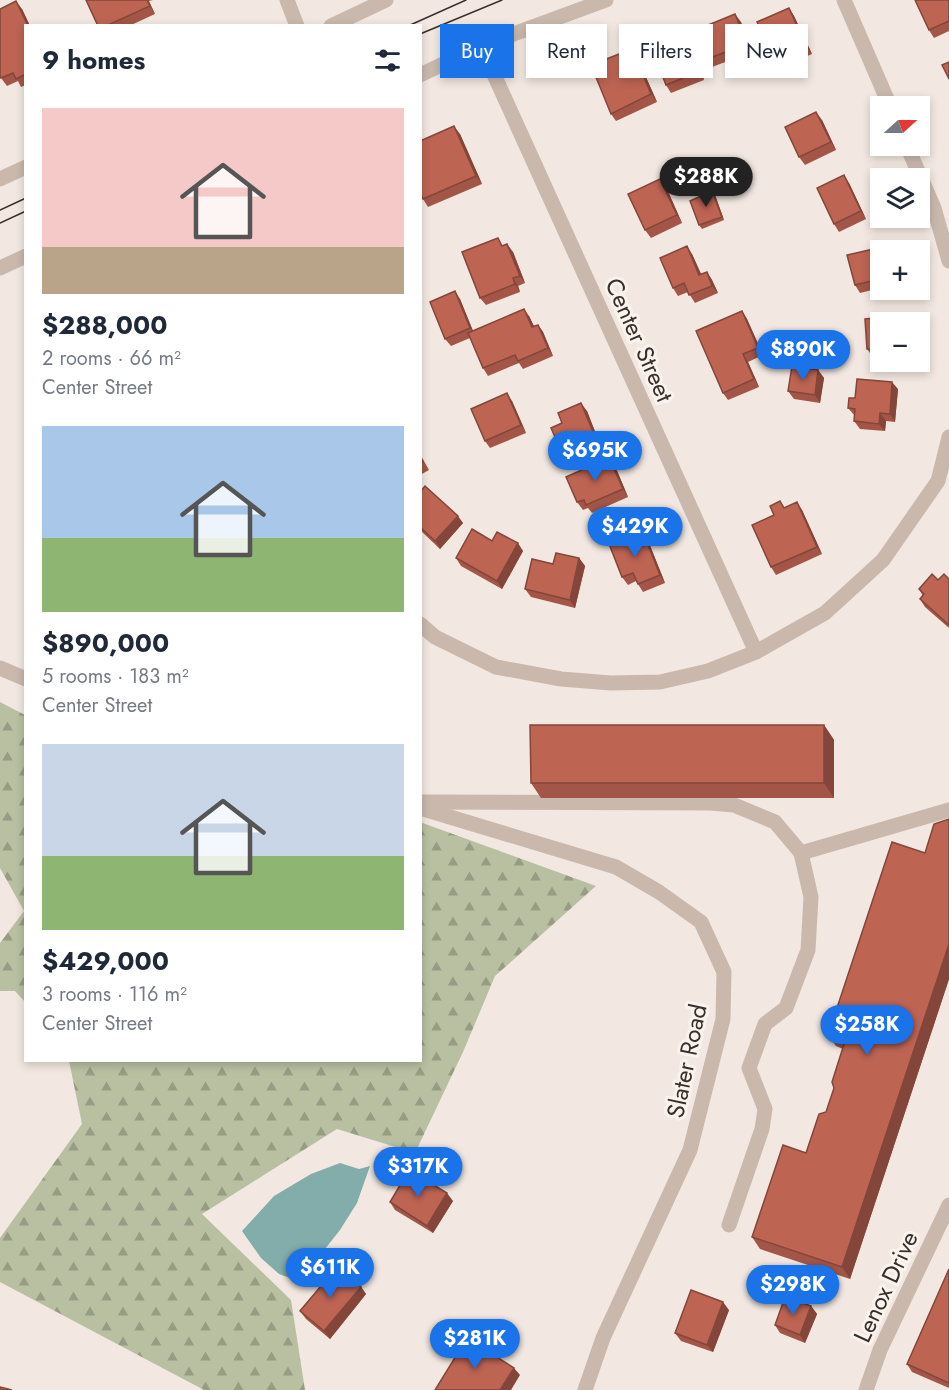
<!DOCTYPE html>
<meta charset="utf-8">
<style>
:root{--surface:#fff;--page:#f2f2f3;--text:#1f2937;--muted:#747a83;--accent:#1a73e8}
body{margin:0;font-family:Jost,sans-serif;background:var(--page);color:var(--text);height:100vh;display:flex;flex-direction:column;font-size:22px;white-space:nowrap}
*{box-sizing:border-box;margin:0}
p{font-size:20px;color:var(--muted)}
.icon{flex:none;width:33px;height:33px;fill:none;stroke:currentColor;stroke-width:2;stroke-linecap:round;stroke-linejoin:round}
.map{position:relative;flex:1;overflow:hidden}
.side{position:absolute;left:24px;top:24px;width:398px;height:1038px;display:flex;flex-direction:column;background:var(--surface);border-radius:0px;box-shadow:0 3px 9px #0003}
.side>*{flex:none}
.banner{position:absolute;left:440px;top:24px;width:418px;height:54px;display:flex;gap:12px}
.needle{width:39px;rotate:69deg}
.fabs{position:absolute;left:870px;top:96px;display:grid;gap:12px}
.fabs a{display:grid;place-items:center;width:60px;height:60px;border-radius:0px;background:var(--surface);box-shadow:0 3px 9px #0003;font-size:30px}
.price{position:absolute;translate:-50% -51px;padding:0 14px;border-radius:21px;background:var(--accent);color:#fff;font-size:20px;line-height:39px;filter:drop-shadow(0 2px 3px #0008)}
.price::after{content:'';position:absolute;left:50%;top:36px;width:18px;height:14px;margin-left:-9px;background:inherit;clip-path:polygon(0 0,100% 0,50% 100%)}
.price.on{background:#222;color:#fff}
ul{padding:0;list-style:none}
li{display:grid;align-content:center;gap:12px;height:318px;padding:0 18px}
li span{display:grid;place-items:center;height:186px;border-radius:0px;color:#555}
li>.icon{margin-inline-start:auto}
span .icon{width:108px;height:108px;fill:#fffc;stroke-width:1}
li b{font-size:26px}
h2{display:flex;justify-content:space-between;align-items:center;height:72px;padding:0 18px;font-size:26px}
.tag{padding:0 21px;border-radius:0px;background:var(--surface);box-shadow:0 3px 9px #0003;font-size:21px;line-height:54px}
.tag.on{background:var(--accent);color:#fff}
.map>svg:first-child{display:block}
.forest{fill:url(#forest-firs)}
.water{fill:#82adab}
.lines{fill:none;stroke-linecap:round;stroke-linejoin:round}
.minor{stroke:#cab8ad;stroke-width:15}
.tram{stroke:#392e2b;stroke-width:1.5}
.wall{fill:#a35647}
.shaded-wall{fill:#84463a}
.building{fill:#bd6453;stroke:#84463a;stroke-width:1.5}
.labels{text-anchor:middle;stroke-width:6;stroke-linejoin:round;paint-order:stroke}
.street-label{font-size:24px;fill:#392e2b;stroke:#f9f3ed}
</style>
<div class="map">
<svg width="949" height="1390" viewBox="0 0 949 1390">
<defs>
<pattern id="forest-firs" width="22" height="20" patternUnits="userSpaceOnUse" patternTransform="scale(1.5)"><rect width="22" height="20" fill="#b9c0a2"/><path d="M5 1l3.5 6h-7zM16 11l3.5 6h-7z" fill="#979c84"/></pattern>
</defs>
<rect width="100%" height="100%" fill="#f2e8e1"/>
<g class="forest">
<path d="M0,702L25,715V1002L15,991H0V943L24,911L0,868Z"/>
<path d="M420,822L596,886L495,976L463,1052L415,1153L337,1129L202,1214L291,1300L305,1390H204L0,1282V1238L82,1124L69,1061L420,1060Z"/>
</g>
<path class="water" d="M340,1163L359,1169L370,1166L357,1203L340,1230L306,1273L290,1278L279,1274L261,1258L242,1231L274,1196L311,1174Z"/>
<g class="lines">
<g class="minor">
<path d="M287,0L297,26"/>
<path d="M844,0L890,106"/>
<path d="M331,26L386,0"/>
<path d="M481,46L756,652"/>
<path d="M420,75L481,46L606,0"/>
<path d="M907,146L934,208L949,261"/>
<path d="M0,179L26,167"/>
<path d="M0,268L26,256"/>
<path d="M420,624L435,637L496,667L561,679L611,683L660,682L708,671L756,652L825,613L883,560L938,481L949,437"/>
<path d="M0,668L26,679"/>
<path d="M420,802L710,803L734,805L775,822L801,853L811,897L808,950L786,1008L765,1024L749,1068L765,1109L762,1129L729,1225"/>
<path d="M420,808L616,867L659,892L701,922L724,972L723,1019L690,1150L603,1338L585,1390"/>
<path d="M801,853L949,810"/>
<path d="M866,1390L880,1350L949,1205"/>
</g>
<g class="tram">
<path d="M408,26L466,0"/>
<path d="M420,34L502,0"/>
<path d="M0,210L26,198"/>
<path d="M0,223L26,211"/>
</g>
</g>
<g class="wall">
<path d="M86,0H153L149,1L155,14L129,26H98Z"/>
<path d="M949,0V31L934,38L929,30Z"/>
<path d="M789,8L794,16L812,54L798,60L802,69L784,77L779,69Z"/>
<path d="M22,9L30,26H26V85L21,87L18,81L7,86L1,78Z"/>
<path d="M741,22L752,52L712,67L707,59Z"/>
<path d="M684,35L689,43L704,80L671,93L666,85Z"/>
<path d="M632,49L637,57L657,102L616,121L611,114Z"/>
<path d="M822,120L836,150L805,165L799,157Z"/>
<path d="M460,134L482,184L428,207L423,199Z"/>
<path d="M660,179L666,187L682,223L651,238L645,230Z"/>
<path d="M849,183L866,219L839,232L834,224Z"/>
<path d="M715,195L724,220L702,229L699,225Z"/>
<path d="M504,246L513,252L525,283L518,286L520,292L486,305L480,298Z"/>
<path d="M878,248L880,252V288L860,293L855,285Z"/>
<path d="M692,254L701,274L707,272L712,280L718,293L695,303L688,292L678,296L673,288Z"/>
<path d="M460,299L473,331L529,316L534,326L538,325L543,332L553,356L523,369L519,363L488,376L483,368L470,338L451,346L445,339Z"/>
<path d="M742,311L747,319L763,355L748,362L759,387L728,400L723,393Z"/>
<path d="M880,322V356L873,357L867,349Z"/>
<path d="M818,370L824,378L820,403L794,399L788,391Z"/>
<path d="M898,389L895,422L886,421L885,431L860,429L854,421L855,416L848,408L855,398Z"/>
<path d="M512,401L526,433L490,448L485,441Z"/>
<path d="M587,411L601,447L589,452L586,446L576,450L574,448L564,452L558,444L562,423Z"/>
<path d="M420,454L429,470L420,475Z"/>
<path d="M615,466L628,497L592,513L588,508L583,510L577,502Z"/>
<path d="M420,492L463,523L440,549L420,530Z"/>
<path d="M785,508L802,510L822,554L776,575L771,567L774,515Z"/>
<path d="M644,535L649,543L665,583L643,592L636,581L628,585L622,577L640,537Z"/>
<path d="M492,541L523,551L502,589L461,566L456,558Z"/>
<path d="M579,558L585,566L575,608L531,597L525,589L553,564Z"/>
<path d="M949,579V628L925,607L920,599L923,596L919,589L938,580Z"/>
<path d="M824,725L834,740V798H541L531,783Z"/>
<path d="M949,819V979L850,1279L760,1249L752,1237L806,1153L826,1112L834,1088L843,1049L836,1046L828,1035L925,853Z"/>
<path d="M453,1201L433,1233L395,1210L390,1202Z"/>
<path d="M949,1269V1388L912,1372L907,1364Z"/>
<path d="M361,1287L366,1294L330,1339L306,1319L300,1311Z"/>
<path d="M811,1306L817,1314L805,1343L780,1333L775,1325Z"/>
<path d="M729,1310L713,1352L681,1341L675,1333Z"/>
</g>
<g class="shaded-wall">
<path d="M147,0H148L155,14L150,6Z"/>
<path d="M16,1L22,9L30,26H28Z"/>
<path d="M789,8L794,16L812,54L806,46Z"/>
<path d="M735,14L741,22L752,52L747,44Z"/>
<path d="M684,35L689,43L704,80L698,72Z"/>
<path d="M632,49L637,57L657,102L651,94Z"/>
<path d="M793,52L798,60L802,69L797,61Z"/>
<path d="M816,112L822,120L836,150L831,142Z"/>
<path d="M454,126L460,134L482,184L476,176Z"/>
<path d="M844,175L849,183L866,219L861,211Z"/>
<path d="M660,179L666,187L682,223L677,215Z"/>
<path d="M712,191L715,195L724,220L722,217Z"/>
<path d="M507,244L513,252L525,283L520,276Z"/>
<path d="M687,246L692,254L705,283L699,275Z"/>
<path d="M707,272L712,280L718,293L712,286Z"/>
<path d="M513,278L518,286L520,292L515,284Z"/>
<path d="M455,291L460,299L475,336L470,328Z"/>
<path d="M524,309L529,316L538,335L532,327Z"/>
<path d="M742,311L747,319L763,355L758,348Z"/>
<path d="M538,325L543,332L553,356L548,348Z"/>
<path d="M743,354L748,362L759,387L754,379Z"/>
<path d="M818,370L824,378L820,403L815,395Z"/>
<path d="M892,382L898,389L895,422L890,414Z"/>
<path d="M507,393L512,401L526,433L521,425Z"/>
<path d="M581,403L587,411L601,447L596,439Z"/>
<path d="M880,413L886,421L885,431L879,424Z"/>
<path d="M609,458L615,466L628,497L623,489Z"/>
<path d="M797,502L802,510L822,554L817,547Z"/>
<path d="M458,516L463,523L440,549L435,541Z"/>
<path d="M644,535L649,543L665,583L660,575Z"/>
<path d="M518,543L523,551L502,589L497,581Z"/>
<path d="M579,558L585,566L575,608L570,600Z"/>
<path d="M824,725L834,740V798L824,783Z"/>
<path d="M949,944V979L850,1279L842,1267Z"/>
<path d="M447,1193L453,1201L433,1233L427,1226Z"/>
<path d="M361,1287L366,1294L330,1339L324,1331Z"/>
<path d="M723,1302L729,1310L713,1352L707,1345Z"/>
<path d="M811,1306L817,1314L805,1343L800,1335Z"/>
<path d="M514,1368L520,1375L511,1390H500Z"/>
</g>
<g class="building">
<path d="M86,0H147L150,6L106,26H98Z"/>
<path d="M915,0H949V21L929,30Z"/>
<path d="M16,1L28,26H26V74L16,79L13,73L1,78L0,76V9Z"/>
<path d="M789,8L806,46L793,52L797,61L779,69L757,22Z"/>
<path d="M735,14L747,44L707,59L696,30Z"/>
<path d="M684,35L698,72L666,85L652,49Z"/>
<path d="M632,49L651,94L611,114L591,65Z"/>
<path d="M949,62V79L942,65Z"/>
<path d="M816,112L831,142L799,157L785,127Z"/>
<path d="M454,126L476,176L423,199L420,192V141Z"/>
<path d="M844,175L861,211L834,224L817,188Z"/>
<path d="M660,179L677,215L645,230L628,194Z"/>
<path d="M712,191L722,217L699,225L690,201Z"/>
<path d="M498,238L502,246L507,244L520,276L513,278L515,284L480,298L462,252Z"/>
<path d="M687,246L699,275L707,272L712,286L689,295L684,283L673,288L660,258Z"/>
<path d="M878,248L880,260V279L855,285L847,255Z"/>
<path d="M455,291L470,328L445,339L430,302Z"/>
<path d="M524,309L532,327L538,325L548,348L518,361L515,355L483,368L468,333Z"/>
<path d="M742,311L758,348L743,354L754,379L723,393L696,331Z"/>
<path d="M896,316V322H880V348L867,349L865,319Z"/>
<path d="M792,366L818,370L815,395L788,391Z"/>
<path d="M857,379L892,382L890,414L880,413L879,424L854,421L855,409L848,408L849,398H855Z"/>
<path d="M507,393L521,425L485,441L471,409Z"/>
<path d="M581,403L596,439L584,444L581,438L571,443L569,439L558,444L551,428L562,423L558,413Z"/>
<path d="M420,456L423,462L420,464Z"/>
<path d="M609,458L623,489L586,505L584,500L577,502L566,477Z"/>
<path d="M425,486L458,516L435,541L420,527V492Z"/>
<path d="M780,501L784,508L797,502L817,547L771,567L752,525L774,515L770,506Z"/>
<path d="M472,529L492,541L497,532L518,543L497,581L456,558Z"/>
<path d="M637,533L639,537L644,535L660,575L638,584L633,573L622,577L609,544Z"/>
<path d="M556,553L579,558L570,600L525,589L532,559L553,564Z"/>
<path d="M932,574L938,580L944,574L949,579V625L920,599L924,594L919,589Z"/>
<path d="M530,725H824V783H531Z"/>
<path d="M949,819V944L842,1267L752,1237L783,1145L806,1153L819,1114L826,1112L834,1088L832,1082L845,1041L828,1035L892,842L925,853L934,824Z"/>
<path d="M409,1170L447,1193L427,1226L390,1202Z"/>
<path d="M337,1267L361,1287L324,1331L300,1311Z"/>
<path d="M949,1269V1383L907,1364Z"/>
<path d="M691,1290L723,1302L707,1345L675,1333Z"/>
<path d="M785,1297L811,1306L800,1335L775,1325Z"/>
<path d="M467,1338L514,1368L500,1390H435Z"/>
<path d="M0,1387L12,1390H0Z"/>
</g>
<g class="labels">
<g class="street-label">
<text transform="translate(639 340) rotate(66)" y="8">Center Street</text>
<text transform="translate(687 1061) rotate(-78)" y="8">Slater Road</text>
<text transform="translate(886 1287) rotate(-65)" y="8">Lenox Drive</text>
</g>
</g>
</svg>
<div class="fabs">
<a><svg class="needle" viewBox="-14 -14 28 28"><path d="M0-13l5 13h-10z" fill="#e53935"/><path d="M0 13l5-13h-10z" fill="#747a83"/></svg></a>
<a><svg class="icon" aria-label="layers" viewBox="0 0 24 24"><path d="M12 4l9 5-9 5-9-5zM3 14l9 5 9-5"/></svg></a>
<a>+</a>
<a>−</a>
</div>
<b class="price on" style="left:706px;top:208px">$288K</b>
<b class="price" style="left:803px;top:381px">$890K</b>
<b class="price" style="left:595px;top:482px">$695K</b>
<b class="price" style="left:635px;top:558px">$429K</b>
<b class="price" style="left:867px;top:1056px">$258K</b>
<b class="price" style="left:418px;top:1198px">$317K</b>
<b class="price" style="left:330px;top:1299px">$611K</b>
<b class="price" style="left:793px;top:1316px">$298K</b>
<b class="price" style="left:475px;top:1370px">$281K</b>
<div class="banner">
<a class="tag on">Buy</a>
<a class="tag">Rent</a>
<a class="tag">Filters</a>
<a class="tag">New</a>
</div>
<section class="side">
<h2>9 homes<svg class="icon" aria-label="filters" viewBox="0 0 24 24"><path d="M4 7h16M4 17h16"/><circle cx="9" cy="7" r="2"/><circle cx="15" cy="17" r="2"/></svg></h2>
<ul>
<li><span style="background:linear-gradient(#f6c9c9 75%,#b9a48a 0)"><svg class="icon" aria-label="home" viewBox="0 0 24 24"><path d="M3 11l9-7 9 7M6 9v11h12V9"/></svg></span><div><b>$288,000</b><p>2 rooms · 66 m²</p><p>Center Street</p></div></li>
<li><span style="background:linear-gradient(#a9c7e8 60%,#8fb573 0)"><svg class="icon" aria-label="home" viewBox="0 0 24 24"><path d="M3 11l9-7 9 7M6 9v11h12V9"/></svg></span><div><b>$890,000</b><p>5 rooms · 183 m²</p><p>Center Street</p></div></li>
<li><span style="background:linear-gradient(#c9d6e8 60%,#8fb573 0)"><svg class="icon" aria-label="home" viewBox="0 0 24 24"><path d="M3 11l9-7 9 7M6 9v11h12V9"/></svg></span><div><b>$429,000</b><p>3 rooms · 116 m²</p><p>Center Street</p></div></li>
</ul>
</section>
</div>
